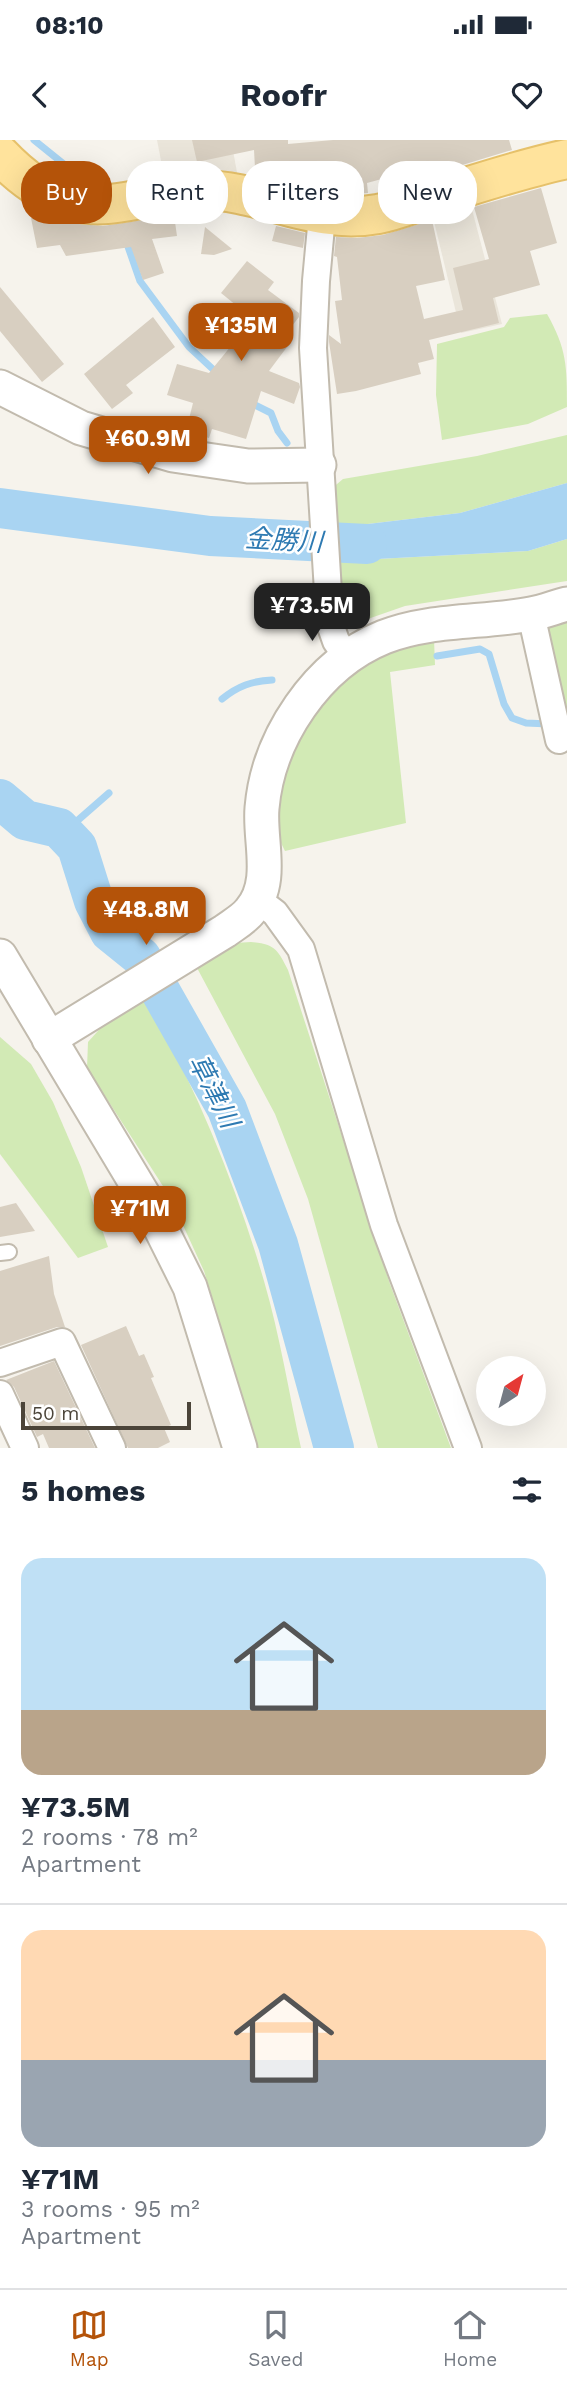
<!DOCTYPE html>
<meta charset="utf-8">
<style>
:root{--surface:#fff;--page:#f2f2f3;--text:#1f2937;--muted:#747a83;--line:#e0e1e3;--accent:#b45309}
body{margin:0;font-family:"Work Sans","Noto Sans JP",sans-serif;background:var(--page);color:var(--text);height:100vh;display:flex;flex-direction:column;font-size:26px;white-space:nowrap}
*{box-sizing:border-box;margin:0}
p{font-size:23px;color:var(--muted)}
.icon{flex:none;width:38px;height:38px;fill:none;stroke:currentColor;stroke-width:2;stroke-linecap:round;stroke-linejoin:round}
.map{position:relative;height:1308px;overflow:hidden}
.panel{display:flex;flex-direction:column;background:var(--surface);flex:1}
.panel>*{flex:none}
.top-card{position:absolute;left:21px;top:21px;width:525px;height:63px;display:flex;gap:14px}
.needle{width:46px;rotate:36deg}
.buttons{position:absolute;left:476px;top:1216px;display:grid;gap:14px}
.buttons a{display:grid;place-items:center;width:70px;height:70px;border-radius:50%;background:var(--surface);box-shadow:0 7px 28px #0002;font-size:35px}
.scale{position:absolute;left:21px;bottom:18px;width:170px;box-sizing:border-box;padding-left:7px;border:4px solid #4b4439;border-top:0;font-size:19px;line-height:24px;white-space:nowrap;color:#4b4439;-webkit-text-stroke:5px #fff;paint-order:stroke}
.price{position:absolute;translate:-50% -60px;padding:0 16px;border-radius:14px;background:var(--accent);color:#fff;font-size:23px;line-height:46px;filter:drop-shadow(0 2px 4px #0008)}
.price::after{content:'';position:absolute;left:50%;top:42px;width:21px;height:16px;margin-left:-10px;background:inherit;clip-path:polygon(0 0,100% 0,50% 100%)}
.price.selected{background:#222;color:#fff}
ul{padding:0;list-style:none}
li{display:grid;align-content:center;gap:14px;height:371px;padding:0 21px}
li+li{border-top:2px solid var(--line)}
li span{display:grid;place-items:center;height:217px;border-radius:21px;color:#555}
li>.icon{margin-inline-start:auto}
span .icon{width:126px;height:126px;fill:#fffc;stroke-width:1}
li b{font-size:30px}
h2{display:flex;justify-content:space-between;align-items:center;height:84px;padding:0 21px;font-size:30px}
.tag{padding:0 24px;border-radius:28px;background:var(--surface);box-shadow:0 7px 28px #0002;font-size:24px;line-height:63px}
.tag.selected{background:var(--accent);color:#fff}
.status{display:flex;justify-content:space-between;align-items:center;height:49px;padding:0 35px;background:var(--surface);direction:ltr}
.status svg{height:19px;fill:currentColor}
header{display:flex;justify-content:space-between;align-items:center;height:91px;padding:0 21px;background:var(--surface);font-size:32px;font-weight:700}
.tabs{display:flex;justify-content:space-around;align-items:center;height:98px;border-top:2px solid var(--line);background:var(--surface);font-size:19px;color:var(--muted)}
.tabs a{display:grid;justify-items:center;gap:4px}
.tabs .selected{color:var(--accent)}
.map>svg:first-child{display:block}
.residential{fill:#eae5da}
.green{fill:#d2eab5}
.water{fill:#a9d4f2}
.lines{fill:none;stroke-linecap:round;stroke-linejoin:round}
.stream{stroke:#a9d4f2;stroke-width:7}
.river{stroke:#a9d4f2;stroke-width:40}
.building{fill:#d8cfc1}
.service-casing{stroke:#c2bbae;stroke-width:18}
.minor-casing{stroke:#c2bbae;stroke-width:30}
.tertiary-casing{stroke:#c2bbae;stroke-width:37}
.primary-casing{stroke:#e6c16a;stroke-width:42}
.service{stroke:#fff;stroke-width:14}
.minor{stroke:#fff;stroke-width:26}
.tertiary{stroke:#fff;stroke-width:33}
.primary{stroke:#ffe39c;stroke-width:38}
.labels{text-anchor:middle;stroke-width:5;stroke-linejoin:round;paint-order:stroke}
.water-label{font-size:26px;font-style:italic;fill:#2e7ab2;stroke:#fff}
</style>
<div class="status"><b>08:10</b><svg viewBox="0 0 49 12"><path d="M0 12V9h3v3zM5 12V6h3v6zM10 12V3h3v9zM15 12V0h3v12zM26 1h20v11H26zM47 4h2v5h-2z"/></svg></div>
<header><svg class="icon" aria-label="back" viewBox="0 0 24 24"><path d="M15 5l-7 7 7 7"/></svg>Roofr<svg class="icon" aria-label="heart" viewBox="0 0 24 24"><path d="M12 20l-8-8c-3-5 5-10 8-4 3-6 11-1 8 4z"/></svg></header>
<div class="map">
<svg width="567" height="1308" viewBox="0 0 567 1308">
<rect width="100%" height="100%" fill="#f6f3ec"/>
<g class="residential">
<path d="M157,0H231L239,43L166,46Z"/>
<path d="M469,58L502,184L461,193L431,69Z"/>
</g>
<g class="green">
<path d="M547,174C567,209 567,227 567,267L528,284L442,300L436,255L437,204L504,187L510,178Z"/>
<path d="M567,295V343L460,373L334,388L331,349L343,339L477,316Z"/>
<path d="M567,399V441L405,466L362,481L345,466L339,421L528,411Z"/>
<path d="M567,479V581L545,496L549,484Z"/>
<path d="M434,499L435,525L390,532L406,683L285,711L276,693L277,663L291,608L333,549L381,514Z"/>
<path d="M251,802C275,804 278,810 288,830L390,1144L451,1308H378L308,1059L275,974L196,826L235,803Z"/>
<path d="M145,857C196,947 235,1042 264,1141C280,1196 289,1253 301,1308H258L204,1131L170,1057L87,928L88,902L106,882Z"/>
<path d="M0,897L31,924L53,962L81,1027L108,1107L78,1118L0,1014Z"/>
</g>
<path class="water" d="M567,343V399L528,411L339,421L334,388L460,373Z"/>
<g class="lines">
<g class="stream">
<path d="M34,0L96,50"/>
<path d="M126,101L140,141L189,207L217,233"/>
<path d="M249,262L271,273L278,291L287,303"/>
<path d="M437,516L480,509L489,514L504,564L512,578L526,583L549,584"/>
<path d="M222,559C238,546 252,541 272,540"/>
<path d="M59,688H69L109,653"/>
</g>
<g class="river">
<path d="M0,368L210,396L367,404"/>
<path d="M0,659L25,680L59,688L77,707L94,761L110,792L141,817L227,969L278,1104L334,1308"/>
</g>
</g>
<g class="building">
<path d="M192,0H288V4L333,0H509L512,10L413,40L411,31L367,43L368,53L354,54L333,53L331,41L287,44L264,38V28H255L254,10L197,22Z"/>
<path d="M541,48L557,103L530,111L540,145L493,158L499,183L429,200L434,219L418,223L421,234L356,251L337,254L329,202V195L341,204L335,161L342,160L337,117L334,116L336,97L357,98L383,95L432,80L445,140L416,146L424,179L463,170L453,128L489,119L474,67Z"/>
<path d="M174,75L177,96L152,99L164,133L143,140L131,107L66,116L60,105L37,108L31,78L46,76L66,83L103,86Z"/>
<path d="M276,86L305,93L303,108L272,101Z"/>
<path d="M205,87L232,109L214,115L201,114Z"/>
<path d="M247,121L274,142L268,150L299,173V177L277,205L290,203L269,231L299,243L300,247L294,264L261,251L246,299L212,289L209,298L186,291L193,263L167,255L177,224L209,233L253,179L221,153Z"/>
<path d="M0,147L64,224L42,242L0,191Z"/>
<path d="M153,177L175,207L126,245L133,253L112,269L84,234Z"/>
<path d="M16,1063L35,1091L0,1097V1067Z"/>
<path d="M49,1116L54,1154L65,1187H57L0,1206V1131Z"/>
<path d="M126,1186L139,1216L144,1214L154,1237L151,1238L171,1285L164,1288L170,1302L158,1308H128L81,1205Z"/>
<path d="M54,1221L95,1308H49L43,1294L37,1297L14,1247L6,1240Z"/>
</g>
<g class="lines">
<g class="service-casing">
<path id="service" d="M0,1113L9,1112"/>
</g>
<g class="minor-casing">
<g id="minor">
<path d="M322,76L316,141L313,208L330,484L336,501L348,518"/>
<path d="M531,474L559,600"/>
<path d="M258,760L275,773L301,809L384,1085L468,1308"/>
<path d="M0,1223L62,1202L112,1308"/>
<path d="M0,1254L25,1308"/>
</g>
</g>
<g class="tertiary-casing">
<g id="tertiary">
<path d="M0,247L81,288L173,315L248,326L319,325"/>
<path d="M0,816L148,1063L190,1147L240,1308"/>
<path d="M49,899L225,791C233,785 244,779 250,771C275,742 259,701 262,668C268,598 317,524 384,497C430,479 482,483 531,474C543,472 555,467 567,464"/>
</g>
</g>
<g class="primary-casing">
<path id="primary" d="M0,15C19,35 42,54 70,61C115,73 157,50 201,50C262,50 314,86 378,74C394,71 409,65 424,60C471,46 519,29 567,19"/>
</g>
<use href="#service" class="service"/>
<use href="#minor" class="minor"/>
<use href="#tertiary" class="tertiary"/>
<use href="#primary" class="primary"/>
</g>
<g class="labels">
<g class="water-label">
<text transform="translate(284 400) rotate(3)" y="9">金勝川</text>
<text transform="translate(214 951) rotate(63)" y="9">草津川</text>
</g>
</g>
</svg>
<div class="buttons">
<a><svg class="needle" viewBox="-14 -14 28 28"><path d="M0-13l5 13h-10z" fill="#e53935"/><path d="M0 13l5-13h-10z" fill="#747a83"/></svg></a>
</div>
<div class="scale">50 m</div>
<b class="price" style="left:241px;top:223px">¥135M</b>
<b class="price" style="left:148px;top:336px">¥60.9M</b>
<b class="price selected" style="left:312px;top:503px">¥73.5M</b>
<b class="price" style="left:146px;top:807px">¥48.8M</b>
<b class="price" style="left:140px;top:1106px">¥71M</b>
<div class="top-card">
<a class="tag selected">Buy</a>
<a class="tag">Rent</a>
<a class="tag">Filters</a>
<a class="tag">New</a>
</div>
</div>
<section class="panel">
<h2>5 homes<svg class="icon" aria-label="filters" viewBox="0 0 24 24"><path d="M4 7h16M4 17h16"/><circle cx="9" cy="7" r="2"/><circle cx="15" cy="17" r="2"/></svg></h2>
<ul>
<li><span style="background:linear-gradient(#bfe0f5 70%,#b9a48a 0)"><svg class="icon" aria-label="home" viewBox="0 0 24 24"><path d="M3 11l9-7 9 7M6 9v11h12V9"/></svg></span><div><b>¥73.5M</b><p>2 rooms · 78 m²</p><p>Apartment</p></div></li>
<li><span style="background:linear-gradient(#ffd9b3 60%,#9aa5b1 0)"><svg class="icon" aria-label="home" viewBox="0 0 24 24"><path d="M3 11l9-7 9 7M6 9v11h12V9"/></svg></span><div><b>¥71M</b><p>3 rooms · 95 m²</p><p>Apartment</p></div></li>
</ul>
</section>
<nav class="tabs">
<a class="selected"><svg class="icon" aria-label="map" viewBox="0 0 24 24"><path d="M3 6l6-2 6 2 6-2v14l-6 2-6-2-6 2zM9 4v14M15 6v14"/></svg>Map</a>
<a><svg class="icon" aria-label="saved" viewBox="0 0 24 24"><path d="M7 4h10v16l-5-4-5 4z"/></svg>Saved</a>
<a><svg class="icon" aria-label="home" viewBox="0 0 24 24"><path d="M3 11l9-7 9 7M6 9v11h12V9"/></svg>Home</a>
</nav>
